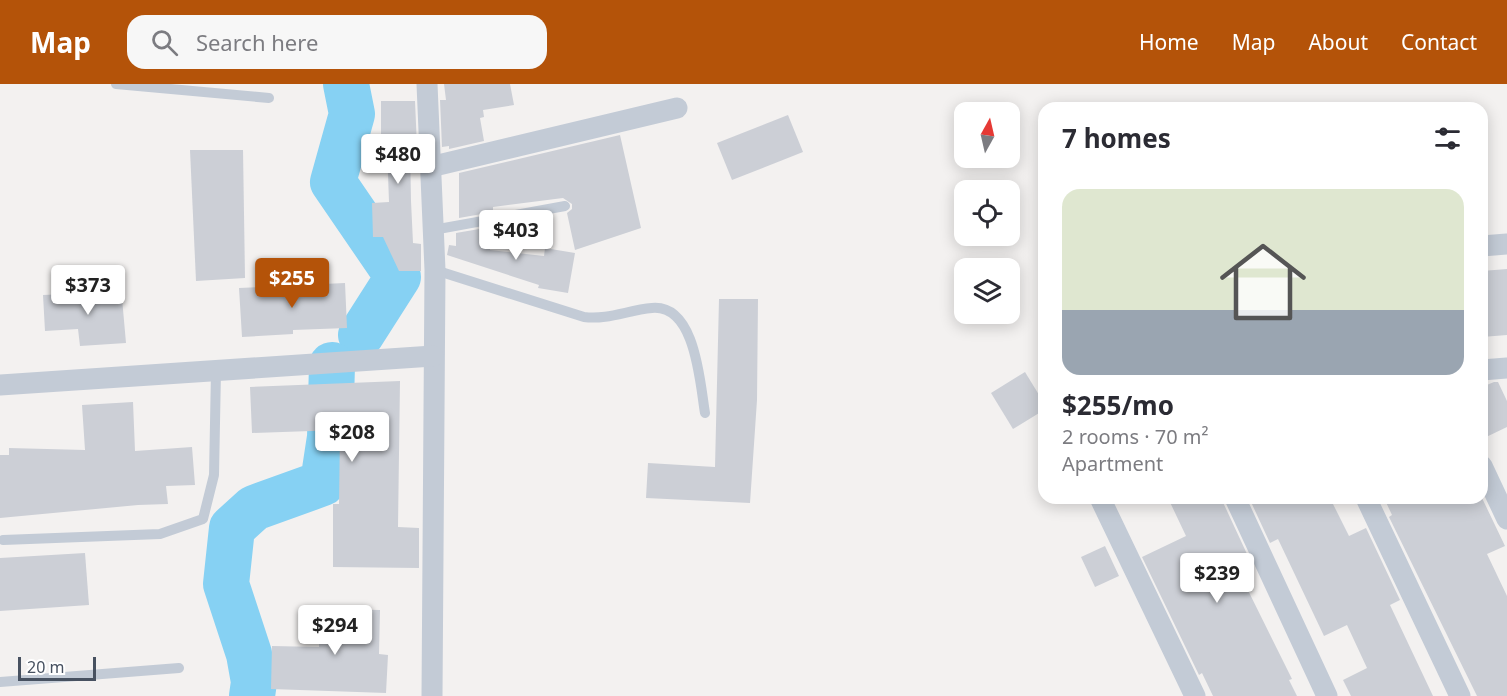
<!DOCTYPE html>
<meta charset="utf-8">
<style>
:root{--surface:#fff;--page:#f7f7f7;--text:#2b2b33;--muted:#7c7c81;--line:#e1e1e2;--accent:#b45309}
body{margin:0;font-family:"Noto Sans",sans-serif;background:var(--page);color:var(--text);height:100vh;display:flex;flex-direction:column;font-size:22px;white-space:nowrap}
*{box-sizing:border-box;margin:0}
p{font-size:20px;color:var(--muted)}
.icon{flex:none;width:33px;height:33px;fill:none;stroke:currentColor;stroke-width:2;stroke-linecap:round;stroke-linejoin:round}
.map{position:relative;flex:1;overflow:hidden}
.panel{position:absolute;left:1038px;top:18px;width:450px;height:402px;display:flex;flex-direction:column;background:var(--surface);border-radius:18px;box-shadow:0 3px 15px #0003}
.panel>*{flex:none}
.needle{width:39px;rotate:8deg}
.buttons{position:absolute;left:954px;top:18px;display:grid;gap:12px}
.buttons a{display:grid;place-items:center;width:66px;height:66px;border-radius:12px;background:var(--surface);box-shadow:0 3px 15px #0003;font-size:30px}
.scale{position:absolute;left:18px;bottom:15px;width:78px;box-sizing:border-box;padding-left:6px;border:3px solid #475160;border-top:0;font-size:16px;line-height:21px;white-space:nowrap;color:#475160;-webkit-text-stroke:4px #fff;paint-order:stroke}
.price{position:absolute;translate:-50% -51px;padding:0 14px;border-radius:6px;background:#fff;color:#222;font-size:20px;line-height:39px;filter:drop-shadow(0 2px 3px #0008)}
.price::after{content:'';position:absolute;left:50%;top:36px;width:18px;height:14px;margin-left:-9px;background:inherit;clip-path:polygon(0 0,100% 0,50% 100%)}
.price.current{background:var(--accent);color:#fff}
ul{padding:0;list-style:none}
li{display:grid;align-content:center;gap:12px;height:318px;padding:0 24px}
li+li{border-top:2px solid var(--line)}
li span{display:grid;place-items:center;height:186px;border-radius:18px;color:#555}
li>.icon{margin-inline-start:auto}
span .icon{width:108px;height:108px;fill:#fffc;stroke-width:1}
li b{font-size:26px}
h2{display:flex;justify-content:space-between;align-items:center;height:72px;padding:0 24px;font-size:26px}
header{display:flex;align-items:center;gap:36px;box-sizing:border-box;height:84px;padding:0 30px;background:var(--accent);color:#fff}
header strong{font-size:28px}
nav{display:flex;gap:33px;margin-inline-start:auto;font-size:21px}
.search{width:420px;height:54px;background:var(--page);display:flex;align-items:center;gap:15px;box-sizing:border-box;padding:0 21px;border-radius:18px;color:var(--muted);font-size:22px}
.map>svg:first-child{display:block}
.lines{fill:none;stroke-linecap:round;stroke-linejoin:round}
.river{stroke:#86d1f3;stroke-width:46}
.building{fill:#cccfd6}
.lane{stroke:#c3cbd6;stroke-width:10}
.street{stroke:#c3cbd6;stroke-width:21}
</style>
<header>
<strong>Map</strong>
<div class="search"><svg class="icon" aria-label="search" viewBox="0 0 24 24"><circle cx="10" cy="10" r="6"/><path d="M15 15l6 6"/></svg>Search here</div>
<nav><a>Home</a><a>Map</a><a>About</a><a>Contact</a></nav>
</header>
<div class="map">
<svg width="1507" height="612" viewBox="0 0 1507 612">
<rect width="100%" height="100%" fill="#f3f1f0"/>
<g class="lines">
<g class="river">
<path d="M346,0L352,30L333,98L398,193L361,251"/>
<path d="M252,612L254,598L249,570L226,500L232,444L254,424L323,399L330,353L332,281"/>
</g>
</g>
<g class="building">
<path d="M444,0H510L514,21L483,26L484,33L480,34L484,57L449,65V62L442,63L440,16H446Z"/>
<path d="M381,17H415L417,63H410L411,117L413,159L421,160V187H399L383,153H373L372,119L389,118L387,63H381Z"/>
<path d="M788,31L803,68L732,96L717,59Z"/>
<path d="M620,51L641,144L575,166L567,129L572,125V120L563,114L493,123V128L459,134V89Z"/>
<path d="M190,66H243L245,194L196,197Z"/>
<path d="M491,143L490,166L544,172L545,164L575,169L568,209L538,204L539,201L447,171L449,161L456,162V149Z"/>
<path d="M1507,185V251L1482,253V187Z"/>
<path d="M345,199L347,244L293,246V250L242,253L239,204Z"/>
<path d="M121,203L126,259L80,262L78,245L45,247L43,211L92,209V205Z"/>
<path d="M719,215H758L757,316L750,419L646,414L648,379L715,383Z"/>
<path d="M1025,288L1044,319V326L1013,345L991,309Z"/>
<path d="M400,297L398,443L419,444V484L333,483V420H339L340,346L252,349L250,303Z"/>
<path d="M1494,298H1498L1507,317V343L1482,355V303Z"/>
<path d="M133,318L135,367L192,363L195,401L166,402L168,420L138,421L0,434V371H9V364L85,366L82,321Z"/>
<path d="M1168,414H1221L1247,470L1233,476L1292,595L1289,596L1297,612H1213L1202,589L1199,591L1142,473L1186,452Z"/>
<path d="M1259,414H1330L1349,452L1366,444L1400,516L1390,521L1433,612H1351L1343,596L1367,584L1347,541L1324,552L1278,455L1270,459L1251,418Z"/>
<path d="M1384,414H1482L1505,462L1487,470L1507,512V612H1477L1389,433L1392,431Z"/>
<path d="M1105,462L1119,492L1095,503L1081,473Z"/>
<path d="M85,469L89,521L0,527V474Z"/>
<path d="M319,525L380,526L379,570L388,571L386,609L271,605L272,562L319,563Z"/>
</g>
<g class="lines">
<g class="lane">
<path d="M116,0L269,14"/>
<path d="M433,146L565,122"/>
<path d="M435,186L584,233C608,236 628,226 652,224C696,220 700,300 705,329"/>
<path d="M3,456L160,450L203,435L214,391L216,287"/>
<path d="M0,598L179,584"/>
</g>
<g class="street">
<path d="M427,0L435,186L432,612"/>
<path d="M430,83L677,24"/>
<path d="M1482,162L1507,160"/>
<path d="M1482,286L1507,284"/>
<path d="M0,301L433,272"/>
<path d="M1482,382L1507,435"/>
<path d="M1100,414L1195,612"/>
<path d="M1235,414L1327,612"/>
<path d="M1366,414L1460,612"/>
</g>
</g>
</svg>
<div class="buttons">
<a><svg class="needle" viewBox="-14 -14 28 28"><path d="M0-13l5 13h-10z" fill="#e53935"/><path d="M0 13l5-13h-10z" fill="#7c7c81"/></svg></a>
<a><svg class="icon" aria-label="locate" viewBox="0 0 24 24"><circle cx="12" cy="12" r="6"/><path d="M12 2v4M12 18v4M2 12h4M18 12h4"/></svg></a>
<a><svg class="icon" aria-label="layers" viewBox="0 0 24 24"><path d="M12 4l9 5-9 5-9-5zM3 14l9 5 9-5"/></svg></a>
</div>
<div class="scale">20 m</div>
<b class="price" style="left:398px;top:101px">$480</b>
<b class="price" style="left:516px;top:177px">$403</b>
<b class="price current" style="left:292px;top:225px">$255</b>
<b class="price" style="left:88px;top:232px">$373</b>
<b class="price" style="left:352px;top:379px">$208</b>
<b class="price" style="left:1217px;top:520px">$239</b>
<b class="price" style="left:335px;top:572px">$294</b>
<section class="panel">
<h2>7 homes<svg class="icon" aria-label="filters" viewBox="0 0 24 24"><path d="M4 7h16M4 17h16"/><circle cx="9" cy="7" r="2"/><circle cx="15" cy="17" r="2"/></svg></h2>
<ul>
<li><span style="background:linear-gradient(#dfe7d0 65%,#9aa5b1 0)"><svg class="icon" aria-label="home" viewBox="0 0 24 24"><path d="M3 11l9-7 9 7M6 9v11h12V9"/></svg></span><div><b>$255/mo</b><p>2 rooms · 70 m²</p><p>Apartment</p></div></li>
</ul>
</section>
</div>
